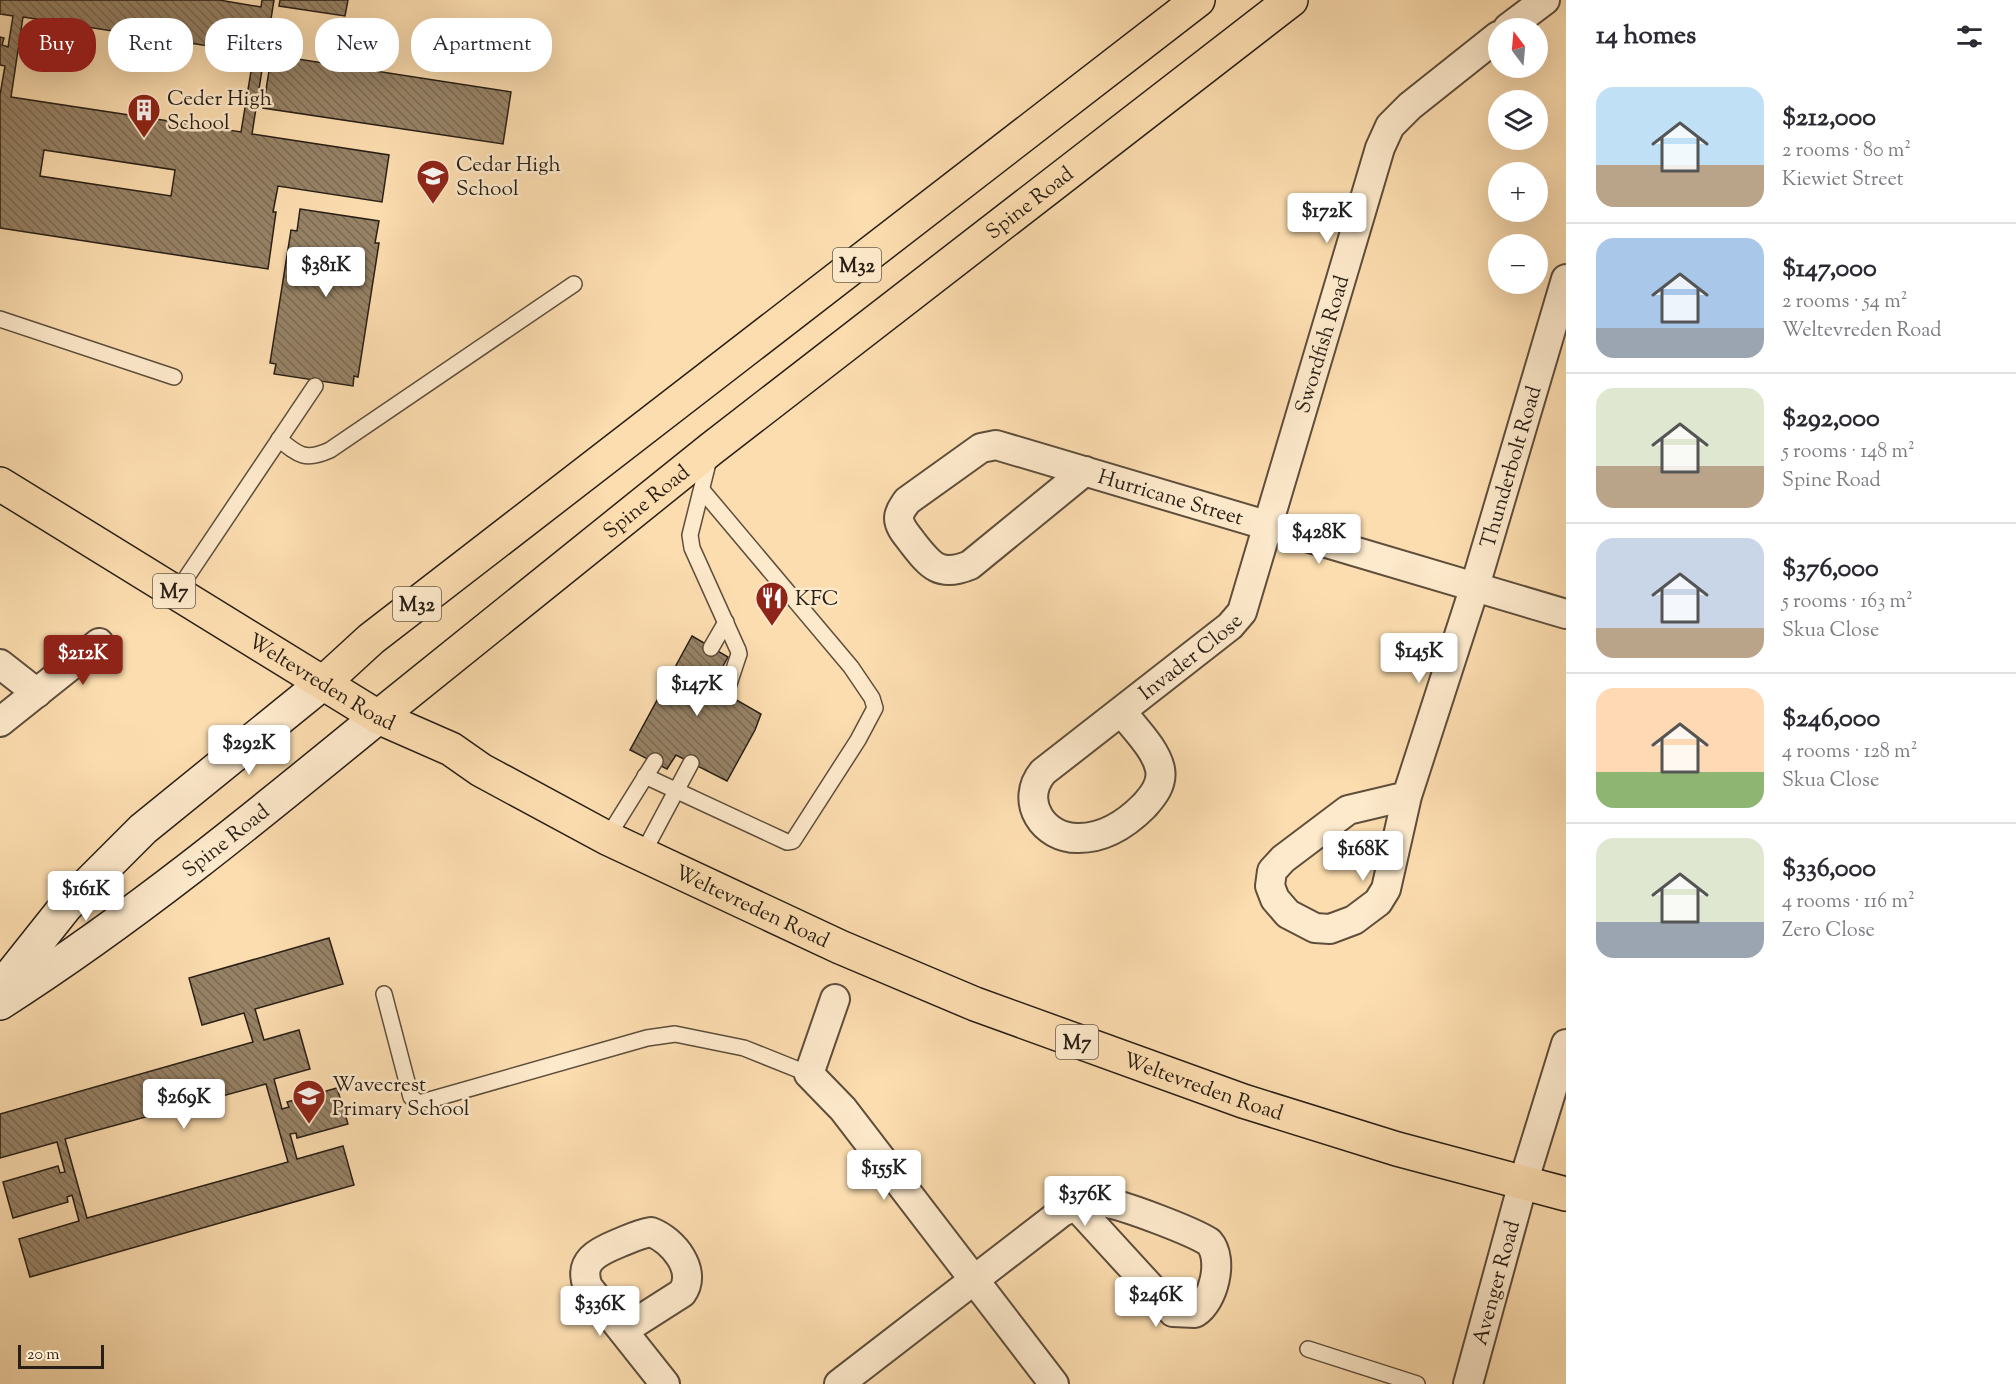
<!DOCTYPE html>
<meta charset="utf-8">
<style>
:root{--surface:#fff;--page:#f7f7f7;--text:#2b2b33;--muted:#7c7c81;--line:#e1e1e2;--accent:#8f2418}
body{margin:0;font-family:"Sorts Mill Goudy",serif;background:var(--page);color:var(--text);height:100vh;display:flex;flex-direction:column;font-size:22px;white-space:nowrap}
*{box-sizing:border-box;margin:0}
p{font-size:20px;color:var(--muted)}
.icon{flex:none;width:33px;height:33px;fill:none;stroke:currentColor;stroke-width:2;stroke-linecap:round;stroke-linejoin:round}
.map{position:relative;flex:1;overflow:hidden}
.sheet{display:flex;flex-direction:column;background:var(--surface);width:450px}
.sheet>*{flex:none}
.banner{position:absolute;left:18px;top:18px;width:570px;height:54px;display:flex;gap:12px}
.needle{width:39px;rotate:344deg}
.buttons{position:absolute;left:1488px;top:18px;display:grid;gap:12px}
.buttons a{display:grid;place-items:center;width:60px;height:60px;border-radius:50%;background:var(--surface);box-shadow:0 6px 24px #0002;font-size:30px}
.scale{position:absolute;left:18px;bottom:15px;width:86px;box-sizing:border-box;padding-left:6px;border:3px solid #291f16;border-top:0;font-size:16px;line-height:21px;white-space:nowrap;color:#291f16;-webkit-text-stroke:4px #fde9cb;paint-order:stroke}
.price{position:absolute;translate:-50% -51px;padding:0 14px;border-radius:6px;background:#fff;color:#222;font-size:20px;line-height:39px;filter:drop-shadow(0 2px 3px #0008)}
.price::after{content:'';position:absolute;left:50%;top:36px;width:18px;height:14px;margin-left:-9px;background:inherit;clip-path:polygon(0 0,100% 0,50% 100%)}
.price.active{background:var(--accent);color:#fff}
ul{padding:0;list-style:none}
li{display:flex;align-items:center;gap:18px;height:150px;padding:0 30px}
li+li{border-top:2px solid var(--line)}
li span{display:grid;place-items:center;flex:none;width:168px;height:120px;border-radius:18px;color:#555}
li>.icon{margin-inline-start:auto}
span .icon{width:72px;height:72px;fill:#fffc;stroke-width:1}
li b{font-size:26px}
h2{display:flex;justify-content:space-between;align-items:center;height:72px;padding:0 30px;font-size:26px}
.tag{padding:0 21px;border-radius:24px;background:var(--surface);box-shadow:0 6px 24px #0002;font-size:21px;line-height:54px}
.tag.active{background:var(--accent);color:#fff}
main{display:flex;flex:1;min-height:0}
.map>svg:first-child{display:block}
.building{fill:url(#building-back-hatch);stroke:#291f16;stroke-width:1.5;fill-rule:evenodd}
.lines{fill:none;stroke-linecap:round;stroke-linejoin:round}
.lane-casing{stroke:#5e4e3c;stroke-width:18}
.street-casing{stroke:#5e4e3c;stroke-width:32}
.secondary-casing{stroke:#291f16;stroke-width:36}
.primary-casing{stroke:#291f16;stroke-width:36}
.lane{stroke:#fde9cb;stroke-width:15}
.street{stroke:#fde9cb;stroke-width:28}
.secondary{stroke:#fde9cb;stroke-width:33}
.primary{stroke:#fcddaf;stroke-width:33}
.labels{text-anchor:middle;stroke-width:5;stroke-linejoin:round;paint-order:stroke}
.shield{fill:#fde9cb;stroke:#695c4c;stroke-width:1.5}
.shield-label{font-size:20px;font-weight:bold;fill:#291f16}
.poi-label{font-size:21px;fill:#291f16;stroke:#fde9cb;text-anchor:start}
.street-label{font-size:21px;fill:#291f16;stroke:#fde9cb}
</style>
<main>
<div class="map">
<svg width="1566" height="1384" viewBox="0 0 1566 1384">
<defs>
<pattern id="building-back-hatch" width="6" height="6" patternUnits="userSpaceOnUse" patternTransform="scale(1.5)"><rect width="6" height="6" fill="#978266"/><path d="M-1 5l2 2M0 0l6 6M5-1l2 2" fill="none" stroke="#7b6a53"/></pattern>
</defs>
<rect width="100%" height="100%" fill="#fcddaf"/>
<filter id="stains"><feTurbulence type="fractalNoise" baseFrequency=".00333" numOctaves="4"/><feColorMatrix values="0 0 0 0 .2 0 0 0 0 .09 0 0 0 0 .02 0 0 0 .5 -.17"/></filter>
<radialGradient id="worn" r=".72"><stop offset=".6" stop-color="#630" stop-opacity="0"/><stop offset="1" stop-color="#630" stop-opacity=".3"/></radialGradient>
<g class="building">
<path d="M0,0H219L261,7L262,0H274L265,57L271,58L272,55L511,92L503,144L263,108L269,71L262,70L252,134L389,155L382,202L278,186L273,212H276L268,269L0,228V95L5,66L0,65V37L4,38L2,45L8,47L13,16L0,14ZM23,17L254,53L241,132L11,97ZM44,150L175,170L171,196L40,176Z"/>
<path d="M280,0H348L345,16L279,6Z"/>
<path d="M300,209L379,221L375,243H379L358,377L354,376L353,386L274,374L276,364L270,363L291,230L297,231Z"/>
<path d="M692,636L728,657L712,686L761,714L755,730L727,781L676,755L667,769L630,750Z"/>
<path d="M329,938L343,984L255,1009L264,1040L299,1030L310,1069L274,1079L282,1109L289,1107L287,1102L337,1088L348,1124L297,1138L296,1133L290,1134L297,1159L343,1146L354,1185L30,1277L19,1239L79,1221L72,1195L67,1197L68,1202L13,1218L3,1182L58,1166L60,1173L65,1172L57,1142L0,1158V1114L253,1042L244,1013L202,1025L189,978ZM266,1084L288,1162L87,1218L65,1139Z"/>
</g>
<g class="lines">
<g class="lane-casing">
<g id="lane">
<path d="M0,319L174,377"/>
<path d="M279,439C299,456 306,461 330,450L574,284"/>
<path d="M710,455L690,535L692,548L738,650L739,654L726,693"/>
<path d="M176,593L315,386"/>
<path d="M711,648L726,622"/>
<path d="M645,776L787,842L793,841L858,740L875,708L872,698L851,667L702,490"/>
<path d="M607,838L655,761"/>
<path d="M642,855L691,763"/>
<path d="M384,994L411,1097L419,1103L647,1038L675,1034L744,1048L809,1074"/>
<path d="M1308,1349L1417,1384"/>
</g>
</g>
<g class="street-casing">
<g id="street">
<path d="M1508,28L1545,0"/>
<path id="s1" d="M1085,471L970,565C939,578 930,565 912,542C907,535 899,527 899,518C899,511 904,506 907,501L981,448L996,445L1566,614"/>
<path d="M0,664L37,693"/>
<path id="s2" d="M1122,712C1134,728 1156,749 1160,769C1163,784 1153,796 1144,806C1127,823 1104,838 1079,838C1043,839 1019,801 1043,772L1230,626L1242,612L1380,148L1390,126L1410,106L1498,36"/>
<path d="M0,722L99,643"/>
<path id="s3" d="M1407,796L1348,810L1283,859L1272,871L1270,886L1275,899L1288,914L1315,928L1330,929L1354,920L1378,902L1386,889L1407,796L1475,586L1566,279"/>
<path d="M835,999L809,1074L843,1109L1054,1384"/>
<path d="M624,1330L682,1293C698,1271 673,1240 651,1232C639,1234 629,1239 619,1243C597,1252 578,1261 588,1287L665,1384"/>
<path d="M839,1384L1062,1212C1077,1205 1092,1199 1108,1203C1128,1207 1192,1231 1209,1242C1224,1259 1214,1301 1195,1313L1173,1312L1076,1206"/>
<path id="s4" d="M1468,1384L1523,1183L1566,1044"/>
</g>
</g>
<g class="secondary-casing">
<g id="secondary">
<path d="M0,989L66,906L143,829L323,683"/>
<path id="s5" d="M0,1003C133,918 256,817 378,717"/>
</g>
</g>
<g class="primary-casing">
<g id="primary">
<path id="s6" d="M0,484L378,717L451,749L481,770L607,838L840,947L975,1004L1243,1101L1397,1149L1566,1194"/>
<path d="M323,683L371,639L1198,0"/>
<path id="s7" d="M378,717L711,449L1291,0"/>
</g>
</g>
<use href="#lane" class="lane"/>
<use href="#street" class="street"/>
<use href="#secondary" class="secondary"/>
<use href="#primary" class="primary"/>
</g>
<defs>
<g id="building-pin" transform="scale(1.725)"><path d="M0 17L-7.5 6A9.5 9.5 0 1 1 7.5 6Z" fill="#8f2418" stroke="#fde9cb"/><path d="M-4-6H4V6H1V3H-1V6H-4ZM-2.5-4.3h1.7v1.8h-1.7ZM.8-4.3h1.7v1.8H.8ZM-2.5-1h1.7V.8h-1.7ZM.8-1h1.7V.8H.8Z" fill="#fff"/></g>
<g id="school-pin" transform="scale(1.725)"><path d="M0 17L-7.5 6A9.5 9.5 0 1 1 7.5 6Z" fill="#8f2418" stroke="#fde9cb"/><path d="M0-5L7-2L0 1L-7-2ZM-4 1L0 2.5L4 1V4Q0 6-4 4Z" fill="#fff"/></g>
<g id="restaurant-pin" transform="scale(1.725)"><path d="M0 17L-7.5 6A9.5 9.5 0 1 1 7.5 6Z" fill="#8f2418" stroke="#fde9cb"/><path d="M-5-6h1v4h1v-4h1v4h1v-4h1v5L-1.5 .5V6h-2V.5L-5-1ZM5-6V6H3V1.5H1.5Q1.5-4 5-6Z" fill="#fff"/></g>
</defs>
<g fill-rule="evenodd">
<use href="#building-pin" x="144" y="110"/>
<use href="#school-pin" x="433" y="176"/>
<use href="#restaurant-pin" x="772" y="598"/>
<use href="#school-pin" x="309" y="1096"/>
</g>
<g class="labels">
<g class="shield">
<rect x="833" y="248" width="48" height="34" rx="4.5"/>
<rect x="153" y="574" width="42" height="34" rx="4.5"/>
<rect x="393" y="587" width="48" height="34" rx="4.5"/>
<rect x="1056" y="1025" width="42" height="34" rx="4.5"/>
</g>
<g class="shield-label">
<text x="857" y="272">M32</text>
<text x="174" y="598">M7</text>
<text x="417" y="611">M32</text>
<text x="1077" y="1049">M7</text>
</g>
<g class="poi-label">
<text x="167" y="105">Ceder High<tspan x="167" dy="24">School</tspan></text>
<text x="456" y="171">Cedar High<tspan x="456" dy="24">School</tspan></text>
<text x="795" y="605">KFC</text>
<text x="332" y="1091">Wavecrest<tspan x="332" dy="24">Primary School</tspan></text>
</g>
<g class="street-label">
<text dy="7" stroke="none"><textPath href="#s7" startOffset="830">Spine Road</textPath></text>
<text dy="7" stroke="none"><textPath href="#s2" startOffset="816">Swordfish Road</textPath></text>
<text dy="7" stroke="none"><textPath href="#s3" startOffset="764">Thunderbolt Road</textPath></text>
<text dy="7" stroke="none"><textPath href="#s1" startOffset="554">Hurricane Street</textPath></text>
<text dy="7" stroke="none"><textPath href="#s7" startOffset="344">Spine Road</textPath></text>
<text dy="7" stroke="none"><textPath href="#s2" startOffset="468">Invader Close</textPath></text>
<text dy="7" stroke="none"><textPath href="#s6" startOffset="378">Weltevreden Road</textPath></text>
<text dy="7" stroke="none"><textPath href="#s5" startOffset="278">Spine Road</textPath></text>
<text dy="7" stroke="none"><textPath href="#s6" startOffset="864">Weltevreden Road</textPath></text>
<text dy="7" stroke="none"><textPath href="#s6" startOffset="1350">Weltevreden Road</textPath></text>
<text dy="7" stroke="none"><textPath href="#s4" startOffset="105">Avenger Road</textPath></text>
</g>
</g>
<rect width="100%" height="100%" filter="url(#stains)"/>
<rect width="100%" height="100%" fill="url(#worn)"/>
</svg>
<div class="buttons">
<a><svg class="needle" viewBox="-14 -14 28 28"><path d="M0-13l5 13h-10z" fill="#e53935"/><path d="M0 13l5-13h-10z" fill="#7c7c81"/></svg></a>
<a><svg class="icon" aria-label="layers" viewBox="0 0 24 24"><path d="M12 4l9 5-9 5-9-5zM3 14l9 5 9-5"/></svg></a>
<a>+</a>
<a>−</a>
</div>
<div class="scale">20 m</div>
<b class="price" style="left:1327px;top:244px">$172K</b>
<b class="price" style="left:326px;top:298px">$381K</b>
<b class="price" style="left:1319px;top:565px">$428K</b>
<b class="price" style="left:1419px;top:684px">$145K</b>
<b class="price active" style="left:83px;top:686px">$212K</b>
<b class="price" style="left:697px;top:717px">$147K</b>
<b class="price" style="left:249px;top:776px">$292K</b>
<b class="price" style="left:1363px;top:882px">$168K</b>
<b class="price" style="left:86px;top:922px">$161K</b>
<b class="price" style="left:184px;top:1130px">$269K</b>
<b class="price" style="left:884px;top:1201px">$155K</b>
<b class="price" style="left:1085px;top:1227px">$376K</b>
<b class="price" style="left:1156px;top:1328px">$246K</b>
<b class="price" style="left:600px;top:1337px">$336K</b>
<div class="banner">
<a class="tag active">Buy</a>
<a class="tag">Rent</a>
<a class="tag">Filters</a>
<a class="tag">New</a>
<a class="tag">Apartment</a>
</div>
</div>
<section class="sheet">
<h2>14 homes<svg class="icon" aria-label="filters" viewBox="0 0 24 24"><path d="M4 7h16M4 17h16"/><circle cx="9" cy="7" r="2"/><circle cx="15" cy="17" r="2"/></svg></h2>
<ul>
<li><span style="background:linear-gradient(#bfe0f5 65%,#b9a48a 0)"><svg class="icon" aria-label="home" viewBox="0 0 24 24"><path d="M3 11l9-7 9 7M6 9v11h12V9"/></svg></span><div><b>$212,000</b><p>2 rooms · 80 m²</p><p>Kiewiet Street</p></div></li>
<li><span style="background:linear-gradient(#a9c7e8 75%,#9aa5b1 0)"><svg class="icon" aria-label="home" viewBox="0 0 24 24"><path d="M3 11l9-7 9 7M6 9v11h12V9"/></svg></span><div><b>$147,000</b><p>2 rooms · 54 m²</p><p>Weltevreden Road</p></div></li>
<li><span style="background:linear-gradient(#dfe7d0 65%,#b9a48a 0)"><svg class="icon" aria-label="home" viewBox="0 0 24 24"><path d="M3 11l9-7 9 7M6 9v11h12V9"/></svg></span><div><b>$292,000</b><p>5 rooms · 148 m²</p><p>Spine Road</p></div></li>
<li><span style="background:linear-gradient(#c9d6e8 75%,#b9a48a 0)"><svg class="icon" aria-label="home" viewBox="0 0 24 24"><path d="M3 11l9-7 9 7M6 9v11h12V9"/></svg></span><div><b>$376,000</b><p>5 rooms · 163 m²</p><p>Skua Close</p></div></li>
<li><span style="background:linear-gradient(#ffd9b3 70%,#8fb573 0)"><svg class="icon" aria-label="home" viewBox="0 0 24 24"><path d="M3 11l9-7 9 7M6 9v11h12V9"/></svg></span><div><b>$246,000</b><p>4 rooms · 128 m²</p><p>Skua Close</p></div></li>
<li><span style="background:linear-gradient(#dfe7d0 70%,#9aa5b1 0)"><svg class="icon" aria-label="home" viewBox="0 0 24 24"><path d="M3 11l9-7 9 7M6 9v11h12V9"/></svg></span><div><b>$336,000</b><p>4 rooms · 116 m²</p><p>Zero Close</p></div></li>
</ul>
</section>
</main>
